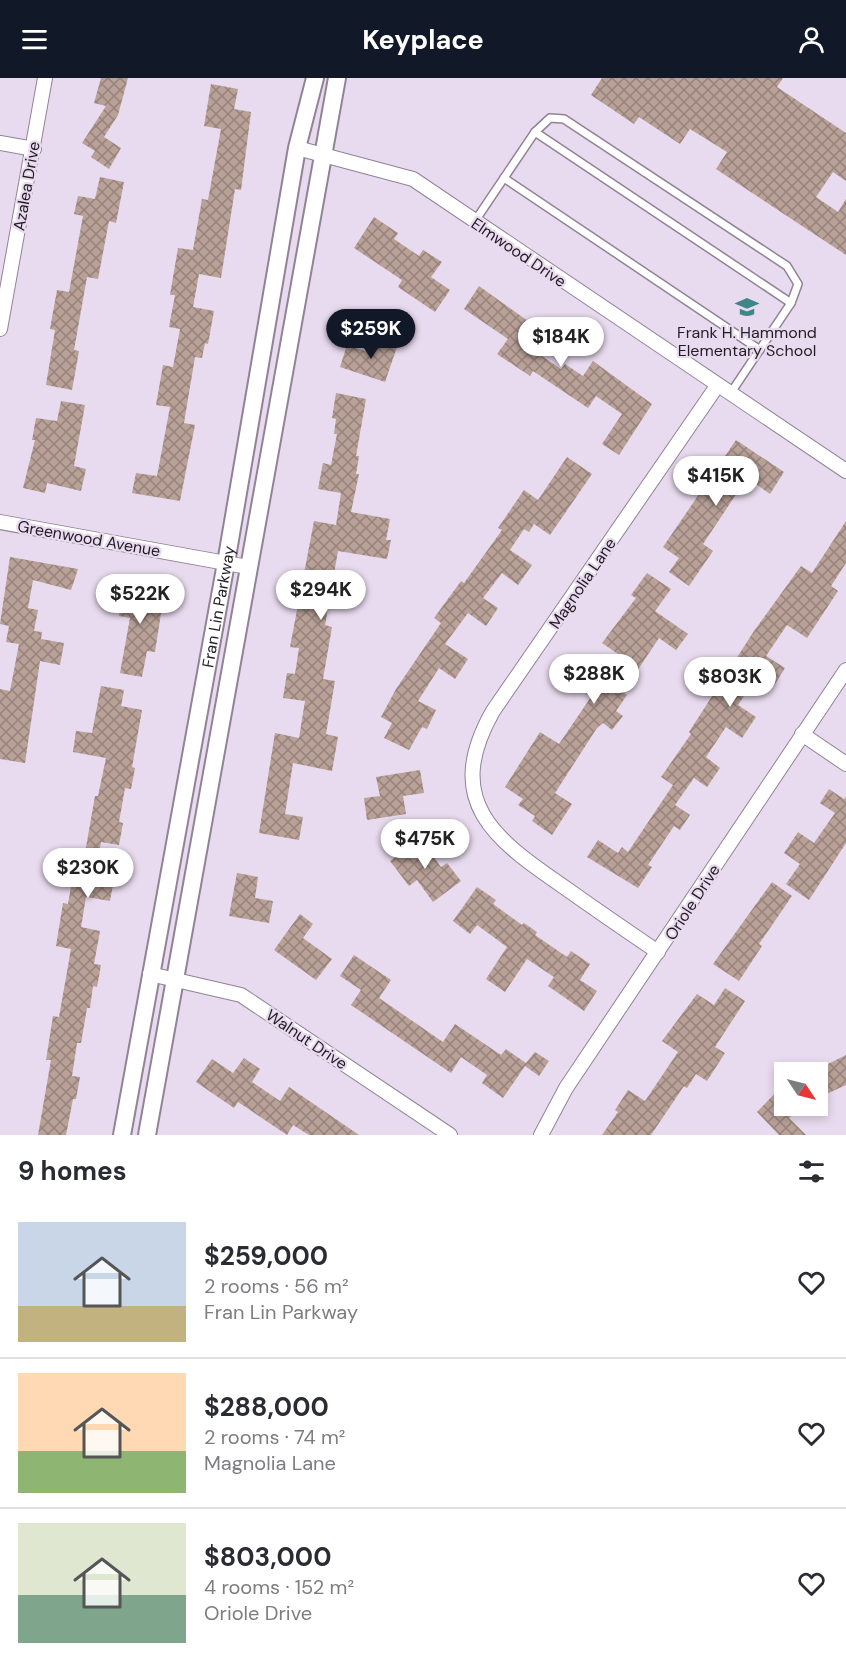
<!DOCTYPE html>
<meta charset="utf-8">
<style>
:root{--surface:#fff;--page:#f7f7f7;--text:#2b2b33;--muted:#7c7c81;--line:#e1e1e2;--accent:#111827}
body{margin:0;font-family:"DM Sans",sans-serif;background:var(--page);color:var(--text);height:100vh;display:flex;flex-direction:column;font-size:22px;white-space:nowrap}
*{box-sizing:border-box;margin:0}
p{font-size:20px;color:var(--muted)}
.icon{flex:none;width:33px;height:33px;fill:none;stroke:currentColor;stroke-width:2;stroke-linecap:round;stroke-linejoin:round}
.map{position:relative;height:1057px;overflow:hidden}
.panel{display:flex;flex-direction:column;background:var(--surface);flex:1}
.panel>*{flex:none}
.needle{width:39px;rotate:125deg}
.fabs{position:absolute;left:774px;top:984px;display:grid;gap:12px}
.fabs a{display:grid;place-items:center;width:54px;height:54px;border-radius:0px;background:var(--surface);box-shadow:0 3px 9px #0003;font-size:30px}
.price{position:absolute;translate:-50% -51px;padding:0 14px;border-radius:21px;background:#fff;color:#222;font-size:20px;line-height:39px;filter:drop-shadow(0 2px 3px #0008)}
.price::after{content:'';position:absolute;left:50%;top:36px;width:18px;height:14px;margin-left:-9px;background:inherit;clip-path:polygon(0 0,100% 0,50% 100%)}
.price.on{background:var(--accent);color:#fff}
ul{padding:0;list-style:none}
li{display:flex;align-items:center;gap:18px;height:150px;padding:0 18px}
li+li{border-top:2px solid var(--line)}
li span{display:grid;place-items:center;flex:none;width:168px;height:120px;border-radius:0px;color:#555}
li>.icon{margin-inline-start:auto}
span .icon{width:72px;height:72px;fill:#fffc;stroke-width:1}
li b{font-size:26px}
h2{display:flex;justify-content:space-between;align-items:center;height:72px;padding:0 18px;font-size:26px}
header{display:flex;justify-content:space-between;align-items:center;height:78px;padding:0 18px;background:var(--accent);color:#fff;font-size:27px;font-weight:700}
.map>svg:first-child{display:block}
.building{fill:url(#building-cross-hatch)}
.lines{fill:none;stroke-linecap:round;stroke-linejoin:round}
.service-casing{stroke:#918395;stroke-width:10}
.minor-casing{stroke:#918395;stroke-width:16}
.tertiary-casing{stroke:#918395;stroke-width:20}
.service{stroke:#fff;stroke-width:7}
.minor{stroke:#fff;stroke-width:14}
.tertiary{stroke:#fff;stroke-width:16}
.labels{text-anchor:middle;stroke-width:4.5;stroke-linejoin:round;paint-order:stroke}
.street-label{font-size:16px;fill:#211b23;stroke:#e9dbef}
.poi-label{font-size:16px;fill:#211b23;stroke:#e9dbef}
</style>
<header><svg class="icon" aria-label="menu" viewBox="0 0 24 24"><path d="M4 6h16M4 12h16M4 18h16"/></svg>Keyplace<svg class="icon" aria-label="person" viewBox="0 0 24 24"><circle cx="12" cy="8" r="4"/><path d="M4 21q1-7 8-7t8 7"/></svg></header>
<div class="map">
<svg width="846" height="1057" viewBox="0 0 846 1057">
<defs>
<pattern id="building-cross-hatch" width="8" height="8" patternUnits="userSpaceOnUse" patternTransform="scale(1.5)"><rect width="8" height="8" fill="#b9a198"/><path d="M0 0l8 8M0 8l8-8" fill="none" stroke="#96827c"/></pattern>
</defs>
<rect width="100%" height="100%" fill="#e9dbef"/>
<g class="building">
<path d="M101,0H128L118,37L104,59L121,70L109,91L91,79L95,73L82,65L106,28L94,25Z"/>
<path d="M602,0H783L777,9L846,55V103L833,94L816,119L838,134L846,121V177L716,91L727,74L690,51L680,66L639,39L634,46L591,17Z"/>
<path d="M211,6L238,11L234,31L251,34L241,112L235,111L221,200L199,196L193,229L214,233L208,266L205,265L202,280L195,279L184,345L195,347L180,423L132,415L136,395L157,398L170,329L156,327L163,287L173,289L180,251L169,249L175,217H170L178,170L193,172L202,121L208,122L221,51L204,48Z"/>
<path d="M100,99L124,104L116,145L109,143L98,201L87,199L74,272L79,273L72,312L46,307L55,252L50,251L57,212L69,214L83,138L74,136L78,118L95,121Z"/>
<path d="M374,139L398,155L394,161L419,178L423,172L442,184L431,199L450,212L435,234L398,209L402,202L354,170Z"/>
<path d="M479,208L542,253L530,270L561,291L565,286L583,298L593,283L652,326L619,377L602,366L622,336L596,318L588,330L533,293L530,298L497,276L508,261L464,231Z"/>
<path d="M376,259L398,266L385,304L340,289L347,267L371,275Z"/>
<path d="M336,315L366,321L356,378H359L356,396H359L351,434L390,441L386,462H391L387,481L338,473L325,547L332,549L323,601L335,603L326,656L338,659L332,693L293,685L285,736L303,739L299,762L259,755L275,655L299,660L305,623L283,620L287,595L295,596L299,570L290,569L314,443L336,447L341,415L318,411L323,385L331,387L337,356H334L336,341L332,340Z"/>
<path d="M61,323L85,327L74,388L86,391L81,413L47,405L45,415L23,410L35,362H32L36,340L57,343Z"/>
<path d="M736,362L784,394L770,416L747,400L703,466L713,473L689,508L669,494L679,480L663,469Z"/>
<path d="M567,379L592,396L550,457L534,446L529,454L524,451L510,472L532,487L518,507L502,495L483,520L498,530L486,548L468,535L445,566L468,581L455,601L439,590L418,623L436,632L427,651L422,649L409,672L384,660L392,645L381,639L396,611L441,545L434,540L461,503L464,505L502,452L498,450L524,412L538,422Z"/>
<path d="M846,443V485L831,508L838,513L807,560L787,547L766,578L785,590L772,611L756,600L738,627L756,639L742,660L726,649L706,679L720,690L707,709L694,700L675,727L690,737L680,752L674,748L648,787L652,789L638,810L587,779L598,762L618,775L622,769L628,774L673,707L661,699L691,656L689,654L754,553L801,488L812,495Z"/>
<path d="M10,479L78,491L71,512L33,502L28,530L38,532L34,553L42,554L41,561L64,565L60,587L40,583L25,685L0,681V611L10,613L19,566L6,564L9,548L0,546Z"/>
<path d="M647,495L671,511L655,533L688,556L676,572L659,560L623,614L627,617L616,633L623,638L612,652L603,645L597,650L555,715L572,726L552,757L532,743L535,738L518,727L523,721L505,709L540,654L559,666L591,619L573,606L586,588L602,600L618,576L602,565L636,520L631,517Z"/>
<path d="M126,501L147,505L145,513L164,516L155,574L147,573L142,599L120,595L130,540L119,538Z"/>
<path d="M101,608L124,612L121,628L142,632L132,689L135,690L131,711L125,710L119,744L123,745L119,767L101,764L95,798L114,801L110,823L86,819L81,849L100,853L94,886L101,887L97,909L93,908L90,930H87L81,965H77L72,998L80,999L76,1021H73L66,1057H38L51,982H46L53,938L59,939L71,871L56,868L63,825L68,826L77,773L85,775L95,718H98L106,680L73,674L76,653L92,655Z"/>
<path d="M420,692L424,715L403,718L406,736L367,742L364,720L380,718L376,699Z"/>
<path d="M829,711L844,721L846,719V765L809,822L786,806L800,786L784,775L798,754L814,765L835,735L820,725Z"/>
<path d="M420,760L441,789L447,785L461,803L433,824L417,802L409,808L390,783Z"/>
<path d="M237,795L258,799L255,820L273,823L269,845L229,838Z"/>
<path d="M772,804L792,818L759,866L762,868L739,903L713,886Z"/>
<path d="M477,809L496,822L493,826L522,847L524,845L537,854L535,857L567,879L571,873L590,886L580,902L597,913L584,933L548,908L554,899L527,881L505,914L486,901L507,869L477,847L470,856L453,843Z"/>
<path d="M300,836L313,846L303,860L332,881L316,902L274,872Z"/>
<path d="M354,877L391,902L379,920L443,964L455,946L501,977L506,971L526,985L535,974L549,983L539,998L525,988L503,1020L482,1005L487,997L461,979L451,995L351,927L361,912L340,898Z"/>
<path d="M725,910L745,923L715,969L725,975L707,1003L696,996L687,1010L684,1008L651,1057H602L618,1034L615,1032L628,1012L645,1023L678,974L662,963L697,916L714,927Z"/>
<path d="M846,977V1007L822,1018L818,1009V991Z"/>
<path d="M244,980L260,991L252,1004L280,1023L289,1009L359,1057H309L293,1047L287,1057L238,1024L234,1030L196,1004L212,981L233,995Z"/>
<path d="M784,1006V1028H802L789,1040L806,1057H779L757,1034Z"/>
</g>
<g class="lines">
<g class="service-casing">
<g id="service">
<path d="M535,54L791,225"/>
<path d="M504,100L760,272"/>
<path d="M475,143L535,54L550,40L564,41L787,188L798,206L791,225L730,316"/>
</g>
</g>
<g class="minor-casing">
<g id="minor">
<path d="M0,65L34,71"/>
<path d="M297,70L413,101L846,393"/>
<path d="M0,251L45,0"/>
<path d="M0,444L248,489"/>
<path d="M802,656L846,686"/>
<path d="M658,874C627,853 595,831 564,809C494,761 442,723 493,633L717,308"/>
<path d="M150,896L241,917L450,1057"/>
<path d="M541,1057L566,1010L846,592"/>
</g>
</g>
<g class="tertiary-casing">
<g id="tertiary">
<path id="s1" d="M122,1057L226,485L297,70L315,0"/>
<path d="M147,1057L337,0"/>
</g>
</g>
<use href="#service" class="service"/>
<use href="#minor" class="minor"/>
<use href="#tertiary" class="tertiary"/>
</g>
<defs>
<g id="school-bare" transform="scale(1.8)"><path d="M0-5L7-2L0 1L-7-2ZM-4 1L0 2.5L4 1V4Q0 6-4 4Z" fill="#3e8688" stroke="#e9dbef" stroke-width="2.5" paint-order="stroke"/></g>
</defs>
<g fill-rule="evenodd">
<use href="#school-bare" x="747" y="229"/>
</g>
<g class="labels">
<g class="street-label">
<text transform="translate(26 108) rotate(-80)" y="6">Azalea Drive</text>
<text transform="translate(519 174) rotate(34)" y="6">Elmwood Drive</text>
<text transform="translate(89 460) rotate(10)" y="6">Greenwood Avenue</text>
<text transform="translate(582 505) rotate(-56)" y="6">Magnolia Lane</text>
<text dy="6" stroke="none"><textPath href="#s1" startOffset="537">Fran Lin Parkway</textPath></text>
<text transform="translate(692 824) rotate(-57)" y="6">Oriole Drive</text>
<text transform="translate(307 961) rotate(34)" y="6">Walnut Drive</text>
</g>
<g class="poi-label">
<text x="747" y="260">Frank H. Hammond<tspan x="747" dy="18">Elementary School</tspan></text>
</g>
</g>
</svg>
<div class="fabs">
<a><svg class="needle" viewBox="-14 -14 28 28"><path d="M0-13l5 13h-10z" fill="#e53935"/><path d="M0 13l5-13h-10z" fill="#7c7c81"/></svg></a>
</div>
<b class="price on" style="left:371px;top:282px">$259K</b>
<b class="price" style="left:561px;top:290px">$184K</b>
<b class="price" style="left:716px;top:429px">$415K</b>
<b class="price" style="left:321px;top:543px">$294K</b>
<b class="price" style="left:140px;top:547px">$522K</b>
<b class="price" style="left:594px;top:627px">$288K</b>
<b class="price" style="left:730px;top:630px">$803K</b>
<b class="price" style="left:425px;top:792px">$475K</b>
<b class="price" style="left:88px;top:821px">$230K</b>
</div>
<section class="panel">
<h2>9 homes<svg class="icon" aria-label="filters" viewBox="0 0 24 24"><path d="M4 7h16M4 17h16"/><circle cx="9" cy="7" r="2"/><circle cx="15" cy="17" r="2"/></svg></h2>
<ul>
<li><span style="background:linear-gradient(#c9d6e8 70%,#c2b280 0)"><svg class="icon" aria-label="home" viewBox="0 0 24 24"><path d="M3 11l9-7 9 7M6 9v11h12V9"/></svg></span><div><b>$259,000</b><p>2 rooms · 56 m²</p><p>Fran Lin Parkway</p></div><svg class="icon" aria-label="heart" viewBox="0 0 24 24"><path d="M12 20l-8-8c-3-5 5-10 8-4 3-6 11-1 8 4z"/></svg></li>
<li><span style="background:linear-gradient(#ffd9b3 65%,#8fb573 0)"><svg class="icon" aria-label="home" viewBox="0 0 24 24"><path d="M3 11l9-7 9 7M6 9v11h12V9"/></svg></span><div><b>$288,000</b><p>2 rooms · 74 m²</p><p>Magnolia Lane</p></div><svg class="icon" aria-label="heart" viewBox="0 0 24 24"><path d="M12 20l-8-8c-3-5 5-10 8-4 3-6 11-1 8 4z"/></svg></li>
<li><span style="background:linear-gradient(#dfe7d0 60%,#7fa58c 0)"><svg class="icon" aria-label="home" viewBox="0 0 24 24"><path d="M3 11l9-7 9 7M6 9v11h12V9"/></svg></span><div><b>$803,000</b><p>4 rooms · 152 m²</p><p>Oriole Drive</p></div><svg class="icon" aria-label="heart" viewBox="0 0 24 24"><path d="M12 20l-8-8c-3-5 5-10 8-4 3-6 11-1 8 4z"/></svg></li>
</ul>
</section>
